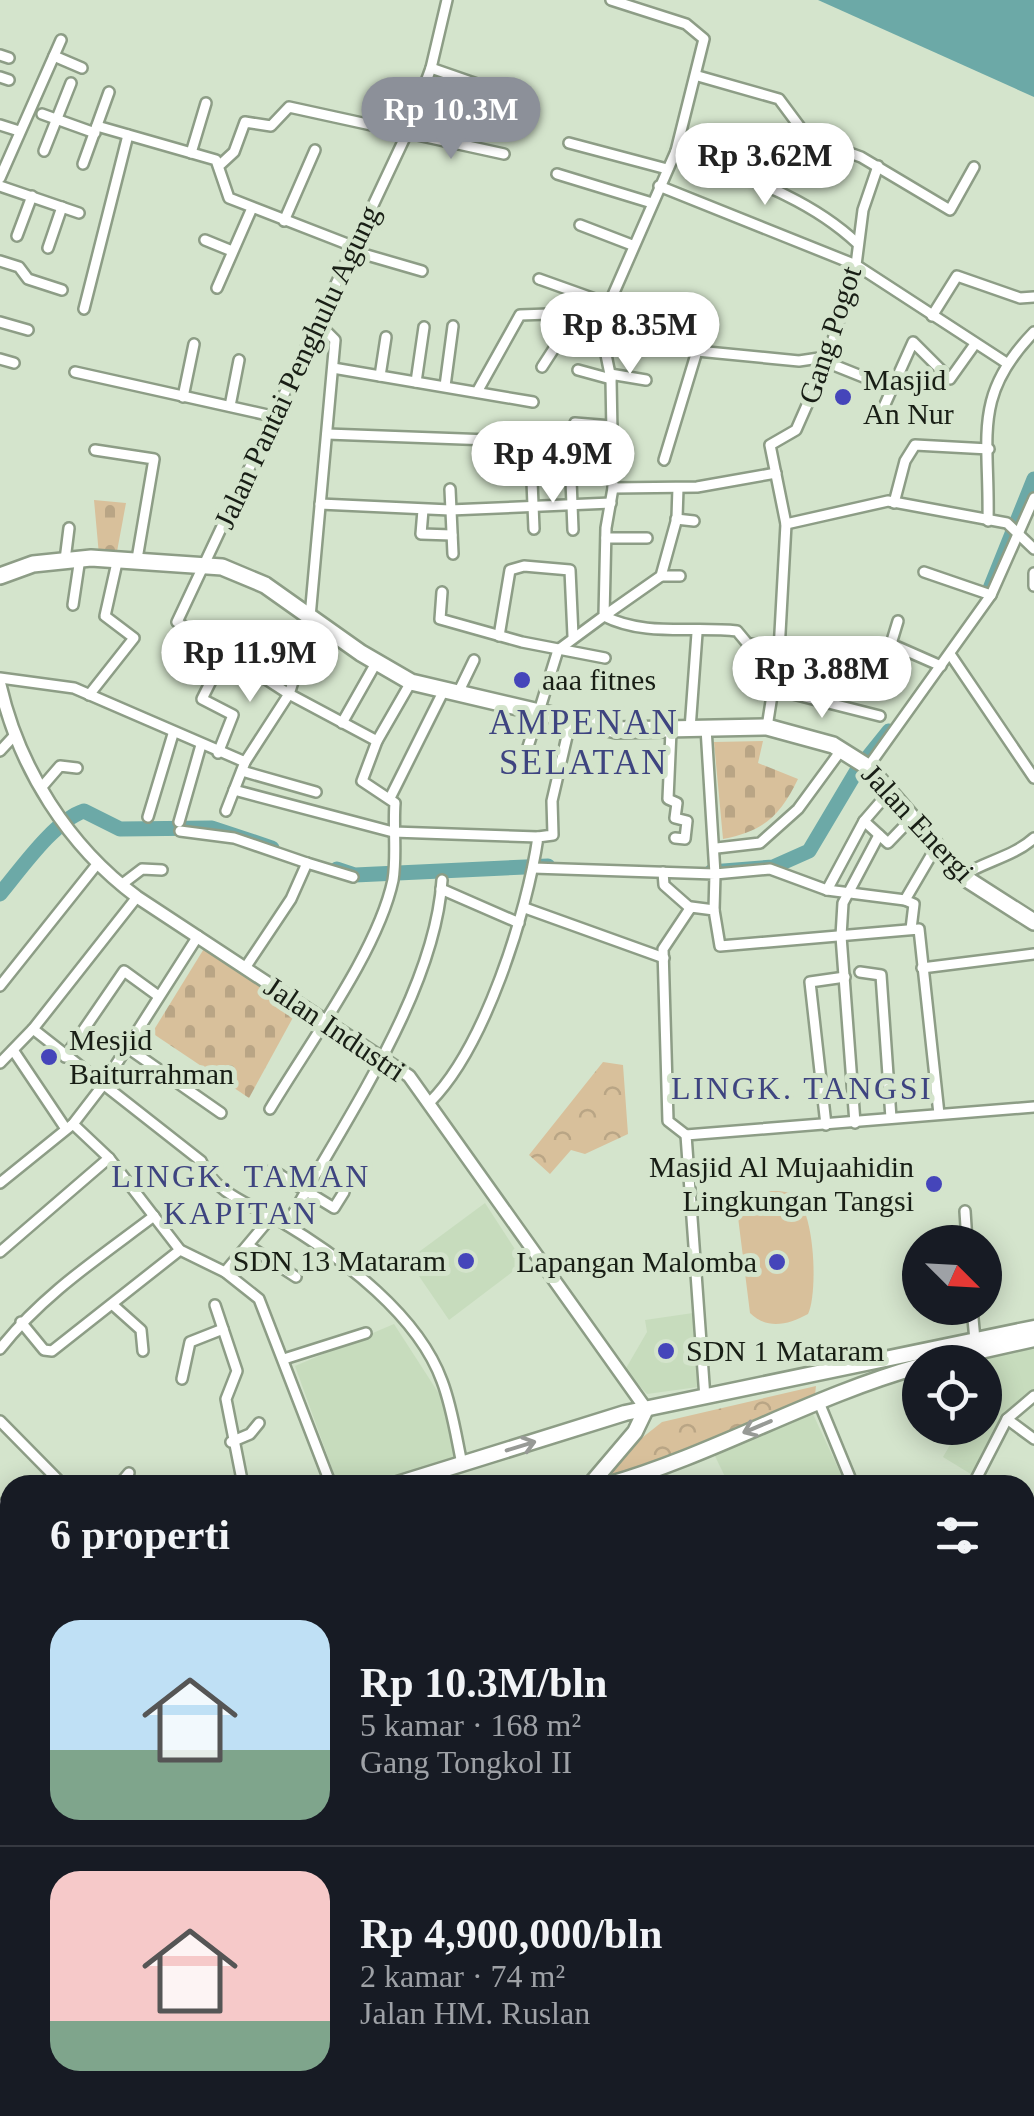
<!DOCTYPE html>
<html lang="id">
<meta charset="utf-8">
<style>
:root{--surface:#171b24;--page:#20242c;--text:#f1f3f6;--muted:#9ea1a6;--line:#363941;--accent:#8c9099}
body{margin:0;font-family:"Times New Roman",serif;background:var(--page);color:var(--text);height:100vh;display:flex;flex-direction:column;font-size:38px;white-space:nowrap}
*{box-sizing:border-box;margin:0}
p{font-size:32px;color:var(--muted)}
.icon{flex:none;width:55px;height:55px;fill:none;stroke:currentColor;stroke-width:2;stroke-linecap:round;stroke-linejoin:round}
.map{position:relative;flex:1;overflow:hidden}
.drawer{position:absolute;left:0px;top:1475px;width:1035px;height:642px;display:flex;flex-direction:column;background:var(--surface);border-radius:30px 30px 0 0;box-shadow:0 5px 25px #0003}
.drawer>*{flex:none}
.needle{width:65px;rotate:114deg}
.buttons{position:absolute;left:902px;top:1225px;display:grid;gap:20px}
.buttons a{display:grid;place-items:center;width:100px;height:100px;border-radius:50%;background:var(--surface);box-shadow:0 5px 25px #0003;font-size:50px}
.price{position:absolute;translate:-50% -85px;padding:0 22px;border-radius:35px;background:#fff;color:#222;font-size:32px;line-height:65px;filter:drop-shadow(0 2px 5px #0008)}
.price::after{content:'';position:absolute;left:50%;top:60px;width:30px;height:22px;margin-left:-15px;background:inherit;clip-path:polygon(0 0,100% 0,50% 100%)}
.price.on{background:var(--accent);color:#fff}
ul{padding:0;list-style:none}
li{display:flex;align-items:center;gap:30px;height:250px;padding:0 50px}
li+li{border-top:2px solid var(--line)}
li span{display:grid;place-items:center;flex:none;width:280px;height:200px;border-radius:30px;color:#555}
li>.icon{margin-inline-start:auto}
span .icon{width:120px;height:120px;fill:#fffc;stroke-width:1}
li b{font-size:42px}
h2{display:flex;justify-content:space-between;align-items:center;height:120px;padding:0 50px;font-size:42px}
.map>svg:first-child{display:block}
.built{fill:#c7dcbd}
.cemetery{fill:url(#cemetery-stones)}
.park{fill:url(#park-crowns)}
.pitch{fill:#d8c09b}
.water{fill:#6ca9a7}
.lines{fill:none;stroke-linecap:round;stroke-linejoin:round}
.river{stroke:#6ca9a7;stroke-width:15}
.minor-casing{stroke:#8d9d86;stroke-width:14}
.tertiary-casing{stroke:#8d9d86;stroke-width:16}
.primary-casing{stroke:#8d9d86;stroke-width:19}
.trunk-casing{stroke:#8d9d86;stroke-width:20}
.minor{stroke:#fff;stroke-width:9}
.tertiary{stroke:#fff;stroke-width:11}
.primary{stroke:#fff;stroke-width:14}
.trunk{stroke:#fff;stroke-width:15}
.oneway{stroke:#979a96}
.poi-dot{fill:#4545ba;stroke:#d4e4cc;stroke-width:4}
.labels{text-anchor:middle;stroke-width:10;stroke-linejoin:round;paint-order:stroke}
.street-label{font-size:30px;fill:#181e15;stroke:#d4e4cc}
.poi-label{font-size:30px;fill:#181e15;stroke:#d4e4cc;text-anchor:start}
.neighbourhood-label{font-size:32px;letter-spacing:2.5px;fill:#3e4480;stroke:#d4e4cc}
.quarter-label{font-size:35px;letter-spacing:2.5px;fill:#3e4480;stroke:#d4e4cc}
</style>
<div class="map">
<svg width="1034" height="2116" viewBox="0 0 1034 2116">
<defs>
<pattern id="cemetery-stones" width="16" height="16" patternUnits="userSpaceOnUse" patternTransform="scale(2.5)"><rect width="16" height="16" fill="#d8c09b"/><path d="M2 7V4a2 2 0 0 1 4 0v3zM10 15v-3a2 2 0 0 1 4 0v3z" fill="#b9a585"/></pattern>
<pattern id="park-crowns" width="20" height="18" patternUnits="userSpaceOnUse" patternTransform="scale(2.5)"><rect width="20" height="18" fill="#d8c09b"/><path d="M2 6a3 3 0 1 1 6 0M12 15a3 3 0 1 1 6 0" fill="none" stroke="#b9a585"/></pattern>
</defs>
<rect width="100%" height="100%" fill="#d4e4cc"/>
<g class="built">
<path d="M485,1203L524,1263L449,1320L408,1260Z"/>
<path d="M693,1313L698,1387L647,1394L625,1370L647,1332L645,1320Z"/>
<path d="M394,1324L445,1403L459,1464L383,1485H338L295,1366Z"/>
<path d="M1034,1344V1392L1001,1420L974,1476L943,1457L954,1438L950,1428H985V1362H953Z"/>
<path d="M812,1412L846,1485H729L714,1454Z"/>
</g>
<g class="cemetery">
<path d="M94,500L126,503L116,557L99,555Z"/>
<path d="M763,741L758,763L798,779C780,816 764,831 723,839L714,742Z"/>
<path d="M205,947L296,1012L249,1098L152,1033Z"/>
</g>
<g class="park">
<path d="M603,1062L623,1065L628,1134L585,1154L571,1150L550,1174L529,1155Z"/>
<path d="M816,1386L815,1395C748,1425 680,1454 611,1480L606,1478L638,1441L662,1422Z"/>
</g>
<g class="pitch">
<path d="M771,1191C780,1191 788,1191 795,1196C815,1212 818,1293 808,1314C788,1325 767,1330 750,1313L738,1217L744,1202Z"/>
<path d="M10,1683V1842L0,1834V1696Z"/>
</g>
<path class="water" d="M818,0H1034V97Z"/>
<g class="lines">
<g class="river">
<path d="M989,591L1034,479"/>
<path d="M337,869L355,875L548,866"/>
<path d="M711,872L773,867L809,851L856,772L889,731"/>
<path d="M0,894C20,870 55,820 84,811L120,829L212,828L272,848"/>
<path d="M1025,1636L1034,1627"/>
<path d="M252,2116L254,2108"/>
</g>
<g class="minor-casing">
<g id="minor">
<path d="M0,55L9,58"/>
<path d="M54,56L82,68"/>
<path d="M431,68L520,99"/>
<path d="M698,76L779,99L808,138L861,157L950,210L974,167"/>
<path d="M0,77L9,80"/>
<path d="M42,114L95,133"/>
<path d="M0,125L19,131"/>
<path d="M97,126L216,160L229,198L355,247"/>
<path d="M569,143L667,169"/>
<path d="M44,151L71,83"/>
<path d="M676,151C740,176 806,195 857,243"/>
<path d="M191,153L206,103"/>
<path d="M83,164L109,92"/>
<path d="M221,164L234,152L245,122L271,126L289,107L504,154"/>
<path d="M557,174L652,203"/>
<path d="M0,178L61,40"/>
<path d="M0,186L79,213"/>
<path d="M659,186L856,265L1005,362"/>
<path d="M284,221L315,150"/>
<path d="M580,225L632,245"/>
<path d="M17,236L32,196"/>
<path d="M205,240L232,251"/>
<path d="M48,248L62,207"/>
<path d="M353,251L422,271"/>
<path d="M0,261L19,267L28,279L62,290"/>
<path d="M539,279L609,304"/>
<path d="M217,288L252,208"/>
<path d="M84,309L128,135"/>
<path d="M932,316L957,276L1020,298L1034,297"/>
<path d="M0,322L28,330"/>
<path d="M0,359L14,363"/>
<path d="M826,362L891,388"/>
<path d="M542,367L577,313"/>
<path d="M333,368L533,402"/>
<path d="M578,370L611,379"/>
<path d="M75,372L272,416"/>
<path d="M610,374L646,380"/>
<path d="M380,376L386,337"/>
<path d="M416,382L424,327"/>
<path d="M445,386L453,326"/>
<path d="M477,392L520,315L577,313L697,351L799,361L826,357"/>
<path d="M183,397L194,344"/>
<path d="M230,406L239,360"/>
<path d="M882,411L913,342L950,379L975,344"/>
<path d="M327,434L516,441"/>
<path d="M95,450L154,459L137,559"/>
<path d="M664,460L697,351"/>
<path d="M565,461L575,423L612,426"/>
<path d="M571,480L573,530"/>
<path d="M532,481L534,529"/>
<path d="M613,488L697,487L776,473"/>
<path d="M678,488L677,518L661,576L604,616C645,637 693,626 737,631L747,643L779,651"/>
<path d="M450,489L453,554"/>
<path d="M894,503L905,461L915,445L989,449"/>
<path d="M320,504L450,510L611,503"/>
<path d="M423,510L421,534L452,535"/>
<path d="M676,519L694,521"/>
<path d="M988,521C990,437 971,397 1034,332"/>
<path d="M786,524L888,501L1007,523L1034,549"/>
<path d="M606,538H647"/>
<path d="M65,560L69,528"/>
<path d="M924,572L991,595"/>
<path d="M1034,573V586"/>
<path d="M661,576H680"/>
<path d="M442,592L440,619L522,642L605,658"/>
<path d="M73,605L80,558"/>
<path d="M898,621L891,644L941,666"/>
<path d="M499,636L510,570L524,566L570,570L573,636"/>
<path d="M950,654L1034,778"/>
<path d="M0,678L74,688L245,762"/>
<path d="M773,689L880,716"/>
<path d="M459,691L474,660"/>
<path d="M89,695L134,638L105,616L118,558"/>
<path d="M342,723L376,663"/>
<path d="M767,727L779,651L786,524L770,445L796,430L826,362L856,265L863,210L878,166"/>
<path d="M706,728L715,874L770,869L827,890L905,900"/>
<path d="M690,729L697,633"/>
<path d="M671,731L668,799L677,803L675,818L687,821L685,839L675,838"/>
<path d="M377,741L289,694L177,622L407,133L431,68L447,0"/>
<path d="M527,750L558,650L604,616L606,528L613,488L611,379L604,345L609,304L676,151L704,39L686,24L611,0"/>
<path d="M0,751L13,737"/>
<path d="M218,753L233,715L202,699L225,653"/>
<path d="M868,767L991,595L1034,498"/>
<path d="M242,771L316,792"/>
<path d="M41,788L60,766L77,768"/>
<path d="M234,790L393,832L538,837"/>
<path d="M391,796L444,690"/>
<path d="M226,811L245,762L289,694L302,654L310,617L335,340L320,325"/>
<path d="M148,817L173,734"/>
<path d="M864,821L888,843L912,818"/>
<path d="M179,822L201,745"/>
<path d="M180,831L234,838L307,863"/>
<path d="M717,848L760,843L798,809L842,749"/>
<path d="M533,868L715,874L714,910"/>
<path d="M663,872L664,885L689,907"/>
<path d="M962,876C985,861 1013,857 1034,838"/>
<path d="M121,885L142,869L162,870"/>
<path d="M441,889L519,923"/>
<path d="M827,890L864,821L889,792"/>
<path d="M525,908L664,958"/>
<path d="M911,929L914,904L905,900L936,847"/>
<path d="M245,968L291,899L307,863L353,877"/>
<path d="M922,968L1034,954"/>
<path d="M860,972L881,975L891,1118"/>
<path d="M0,986L98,863"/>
<path d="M33,1029L201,1161C214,1194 255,1206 285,1224C343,1259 418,1315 442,1381C452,1407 456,1436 462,1464"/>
<path d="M125,1046L221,1113"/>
<path d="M13,1050L66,1129"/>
<path d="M65,1057L124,971L157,995"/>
<path d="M0,1063L33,1029L137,897"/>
<path d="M430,1102C485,1047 527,913 538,837L553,835L552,801L571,719"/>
<path d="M270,1109C308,1045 378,951 393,880C397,856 393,828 395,803L362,781L377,741L411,682"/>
<path d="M855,1123L841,936L843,903L879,835"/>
<path d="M73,1124L109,1158L180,1250L225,1272L259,1299L331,1485"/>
<path d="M826,1125L810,982L845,977"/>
<path d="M686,1135L668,1121L663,949L691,907L714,910L720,946L919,929L939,1114"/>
<path d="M272,1170L334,1208L344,1192"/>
<path d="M0,1183L73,1124L103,1085L198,936"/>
<path d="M965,1211L967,1242"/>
<path d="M287,1225C341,1125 435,994 442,880"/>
<path d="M249,1246L296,1277"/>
<path d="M0,1252L109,1158"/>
<path d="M225,1272L272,1216"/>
<path d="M113,1305L141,1330L143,1351"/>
<path d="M215,1305L237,1371L226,1399L243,1485"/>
<path d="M972,1308L975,1340"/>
<path d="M21,1322L44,1350L52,1351L180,1250"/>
<path d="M0,1349C42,1295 100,1257 154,1216"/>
<path d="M284,1359L366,1333"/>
<path d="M182,1379L190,1342L223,1329"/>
<path d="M705,1398L686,1135L1034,1107"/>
<path d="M818,1400L853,1485"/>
<path d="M1007,1419L1034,1439"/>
<path d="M0,1421L63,1485"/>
<path d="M231,1442L250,1434L259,1423"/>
<path d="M119,1485L129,1473"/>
<path d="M973,1485L1007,1419L1034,1396"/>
<path d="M0,1507L10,1498"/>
<path d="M0,1530L10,1538"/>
<path d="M1025,1600L1034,1591"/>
<path d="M1025,1678L1034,1669"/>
<path d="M1025,1682L1034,1689"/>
<path d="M1025,1828L1034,1833"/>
<path d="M1025,1836L1034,1841"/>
<path d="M1025,1925L1034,1921"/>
<path d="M1025,2014L1034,2015"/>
<path d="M616,2108L622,2114"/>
<path d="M784,2108L797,2116"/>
<path d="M282,2110L293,2116"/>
<path d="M844,2110L852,2116"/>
<path d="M406,2116L411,2108"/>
<path d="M516,2116L520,2108"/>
<path d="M588,2116L591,2108"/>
<path d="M754,2116L761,2108"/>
<path d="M896,2116L905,2108"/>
<path d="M1026,2116L1034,2101"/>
</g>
</g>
<g class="tertiary-casing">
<path id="tertiary" d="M0,685C19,768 68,846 137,897L409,1076L646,1409"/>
</g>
<g class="primary-casing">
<g id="primary">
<path d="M932,1362L1034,1339"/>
<path d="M394,1485L625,1413L1034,1328"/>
<path d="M590,1485L635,1432L646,1409"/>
<path d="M607,1485C715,1454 812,1396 920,1366"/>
<path d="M0,1610L10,1607"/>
<path d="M113,2116L119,2108"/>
</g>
</g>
<g class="trunk-casing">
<path id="trunk" d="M0,576L33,564L91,558L222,567L265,585L361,653L411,682L616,730L767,727L833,745L868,767L962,876L1034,922"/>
</g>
<use href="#minor" class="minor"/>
<use href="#tertiary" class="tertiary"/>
<use href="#primary" class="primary"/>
<use href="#trunk" class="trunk"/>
</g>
<defs><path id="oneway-shaft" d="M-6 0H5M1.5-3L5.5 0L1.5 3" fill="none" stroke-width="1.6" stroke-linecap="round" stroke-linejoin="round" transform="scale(2.5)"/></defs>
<g class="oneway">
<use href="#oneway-shaft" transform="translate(757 1427) rotate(157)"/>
<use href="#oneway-shaft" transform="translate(521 1446) rotate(-17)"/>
</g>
<g class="poi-dot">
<circle cx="843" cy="397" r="10"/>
<circle cx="522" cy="680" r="10"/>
<circle cx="49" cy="1057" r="10"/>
<circle cx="934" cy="1184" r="10"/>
<circle cx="466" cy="1261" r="10"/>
<circle cx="777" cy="1262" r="10"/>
<circle cx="666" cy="1351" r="10"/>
</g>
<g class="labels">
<g class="street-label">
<text transform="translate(830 335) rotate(-72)" y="10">Gang Pogot</text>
<text transform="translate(297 367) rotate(-65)" y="10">Jalan Pantai Penghulu Agung</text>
<text transform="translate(918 823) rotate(47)" y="10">Jalan Energi</text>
<text transform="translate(335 1029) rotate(34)" y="10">Jalan Industri</text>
</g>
<g class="poi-label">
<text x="863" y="390">Masjid<tspan x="863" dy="34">An Nur</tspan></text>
<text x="542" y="690">aaa fitnes</text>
<text x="69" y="1050">Mesjid<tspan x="69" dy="34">Baiturrahman</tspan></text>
<text x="914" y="1177" text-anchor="end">Masjid Al Mujaahidin<tspan x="914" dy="34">Lingkungan Tangsi</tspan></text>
<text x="446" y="1271" text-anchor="end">SDN 13 Mataram</text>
<text x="757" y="1272" text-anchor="end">Lapangan Malomba</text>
<text x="686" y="1361">SDN 1 Mataram</text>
</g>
<g class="neighbourhood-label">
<text x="802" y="1099">LINGK. TANGSI</text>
<text x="241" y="1187">LINGK. TAMAN<tspan x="241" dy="37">KAPITAN</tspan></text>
</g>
<g class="quarter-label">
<text x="584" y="734">AMPENAN<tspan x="584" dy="40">SELATAN</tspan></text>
</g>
</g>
</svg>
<div class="buttons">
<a><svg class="needle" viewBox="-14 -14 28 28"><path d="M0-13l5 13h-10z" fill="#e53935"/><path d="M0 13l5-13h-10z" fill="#9ea1a6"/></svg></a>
<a><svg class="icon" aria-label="locate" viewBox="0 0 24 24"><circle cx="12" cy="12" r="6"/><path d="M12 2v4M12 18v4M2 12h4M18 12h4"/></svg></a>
</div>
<b class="price on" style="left:451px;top:162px">Rp 10.3M</b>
<b class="price" style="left:765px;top:208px">Rp 3.62M</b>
<b class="price" style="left:630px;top:377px">Rp 8.35M</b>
<b class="price" style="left:553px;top:506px">Rp 4.9M</b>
<b class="price" style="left:250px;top:705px">Rp 11.9M</b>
<b class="price" style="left:822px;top:721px">Rp 3.88M</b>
<section class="drawer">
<h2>6 properti<svg class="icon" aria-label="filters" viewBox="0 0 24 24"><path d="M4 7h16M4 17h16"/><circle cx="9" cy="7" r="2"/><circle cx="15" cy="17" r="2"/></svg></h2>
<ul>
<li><span style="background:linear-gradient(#bfe0f5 65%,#7fa58c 0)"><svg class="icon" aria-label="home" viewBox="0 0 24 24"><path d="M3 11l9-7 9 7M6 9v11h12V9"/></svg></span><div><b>Rp 10.3M/bln</b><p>5 kamar · 168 m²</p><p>Gang Tongkol II</p></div></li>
<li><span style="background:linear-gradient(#f6c9c9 75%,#7fa58c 0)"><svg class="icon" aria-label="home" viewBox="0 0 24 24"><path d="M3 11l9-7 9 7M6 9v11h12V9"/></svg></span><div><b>Rp 4,900,000/bln</b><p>2 kamar · 74 m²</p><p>Jalan HM. Ruslan</p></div></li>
</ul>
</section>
</div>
